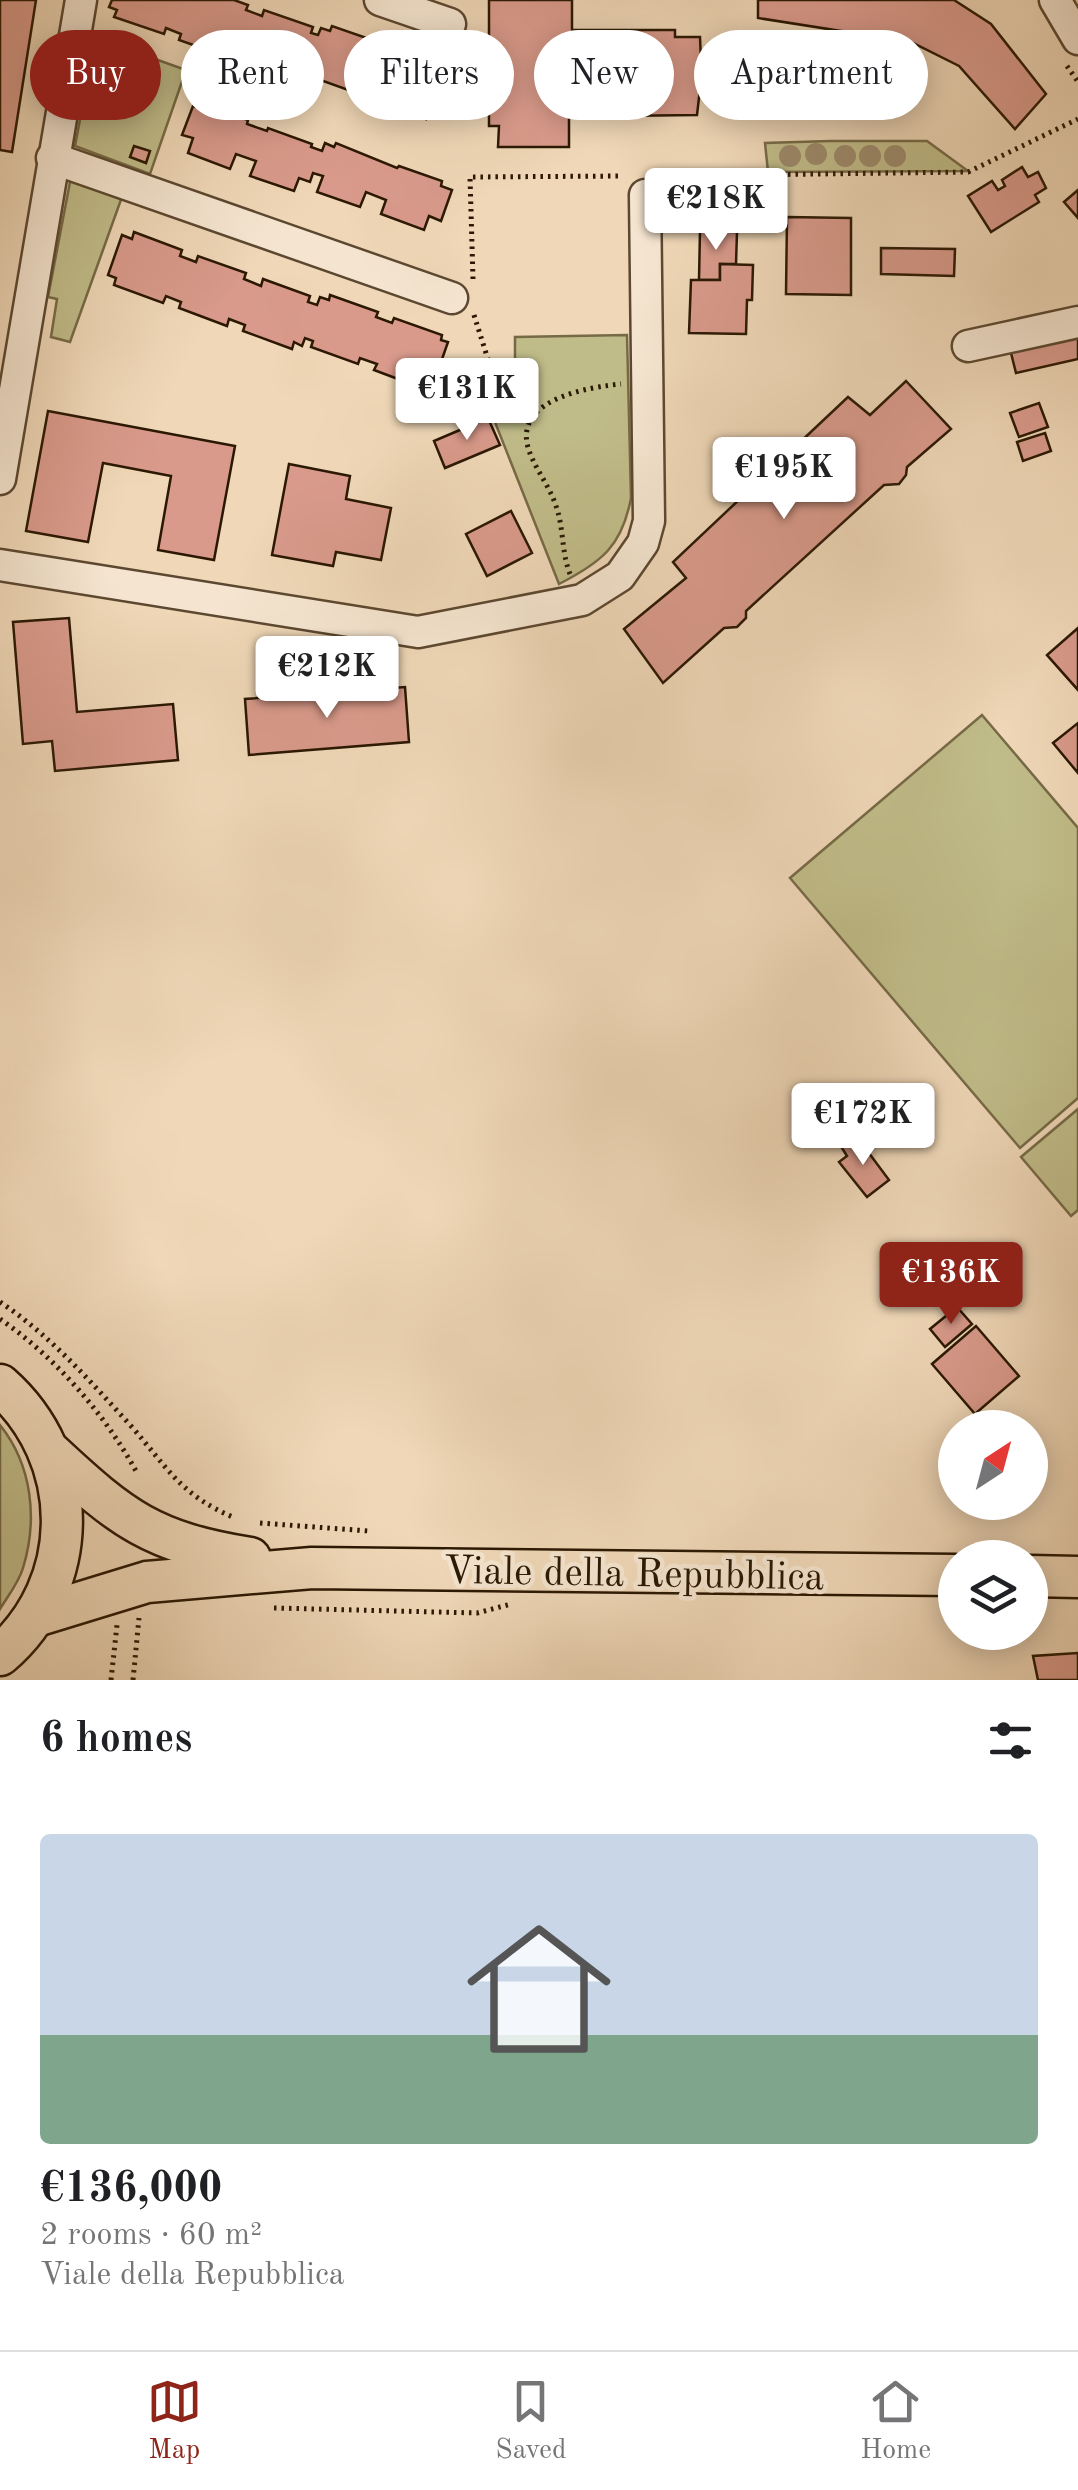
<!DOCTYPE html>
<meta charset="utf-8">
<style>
:root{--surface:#fff;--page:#f6f6f6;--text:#202124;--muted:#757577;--line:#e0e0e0;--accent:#8f2418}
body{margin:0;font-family:"Old Standard TT",serif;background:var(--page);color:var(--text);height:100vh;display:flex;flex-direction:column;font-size:38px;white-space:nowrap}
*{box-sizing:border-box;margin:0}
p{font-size:32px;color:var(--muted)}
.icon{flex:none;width:55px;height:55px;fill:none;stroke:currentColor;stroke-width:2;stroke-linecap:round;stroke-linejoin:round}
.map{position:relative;height:1680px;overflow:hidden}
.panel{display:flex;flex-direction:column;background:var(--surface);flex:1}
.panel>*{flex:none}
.top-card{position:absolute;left:30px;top:30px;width:1020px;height:90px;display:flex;gap:20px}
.needle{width:65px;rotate:36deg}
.buttons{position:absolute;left:938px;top:1410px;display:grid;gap:20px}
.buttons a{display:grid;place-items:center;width:110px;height:110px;border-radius:50%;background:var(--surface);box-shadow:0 5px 25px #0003;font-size:50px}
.price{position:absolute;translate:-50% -85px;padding:0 22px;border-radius:10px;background:#fff;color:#222;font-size:32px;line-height:65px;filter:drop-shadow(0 2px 5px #0008)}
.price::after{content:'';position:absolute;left:50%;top:60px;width:30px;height:22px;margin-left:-15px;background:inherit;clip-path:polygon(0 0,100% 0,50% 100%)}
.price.on{background:var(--accent);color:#fff}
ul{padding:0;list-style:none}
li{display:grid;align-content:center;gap:20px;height:530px;padding:0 40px}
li+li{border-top:2px solid var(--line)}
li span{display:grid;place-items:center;height:310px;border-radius:10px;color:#555}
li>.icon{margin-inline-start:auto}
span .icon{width:180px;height:180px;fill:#fffc;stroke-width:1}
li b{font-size:42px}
h2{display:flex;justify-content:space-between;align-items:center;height:120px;padding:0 40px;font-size:42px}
.pill{padding:0 35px;border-radius:45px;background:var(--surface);box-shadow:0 5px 25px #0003;font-size:35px;line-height:90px}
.pill.on{background:var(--accent);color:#fff}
.tab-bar{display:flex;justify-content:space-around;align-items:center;height:140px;border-top:2px solid var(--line);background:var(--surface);font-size:28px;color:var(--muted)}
.tab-bar a{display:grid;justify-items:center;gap:5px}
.tab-bar .on{color:var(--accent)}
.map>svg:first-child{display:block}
.green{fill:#c0bc89;stroke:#766a46;stroke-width:2.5}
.building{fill:#d99a8b;stroke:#2b1803;stroke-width:2.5}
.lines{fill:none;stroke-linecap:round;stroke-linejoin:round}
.minor-casing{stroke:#5c4830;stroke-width:35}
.major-casing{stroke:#2b1803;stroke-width:45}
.path{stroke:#2b1803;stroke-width:5;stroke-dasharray:2.5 5;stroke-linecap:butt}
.minor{stroke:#f5e5d0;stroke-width:30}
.major{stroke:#efd7b7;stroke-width:40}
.tree{fill:#9c896a}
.labels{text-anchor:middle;stroke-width:9;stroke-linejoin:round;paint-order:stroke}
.street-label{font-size:40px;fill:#2b1803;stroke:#f5e5d0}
</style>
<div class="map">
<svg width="1078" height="1680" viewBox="0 0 1078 1680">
<rect width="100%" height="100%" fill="#efd7b7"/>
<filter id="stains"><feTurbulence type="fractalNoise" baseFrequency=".002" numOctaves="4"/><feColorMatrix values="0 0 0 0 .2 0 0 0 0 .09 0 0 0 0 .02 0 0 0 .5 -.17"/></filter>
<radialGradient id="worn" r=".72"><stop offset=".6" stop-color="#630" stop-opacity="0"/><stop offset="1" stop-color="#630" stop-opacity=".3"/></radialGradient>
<g class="green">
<path d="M99,39L186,70L150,174L75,146L95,40Z"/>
<path d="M830,141H927L968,171L768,172L765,143Z"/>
<path d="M71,177L123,194L70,342L51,337L57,299L48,297Z"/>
<path d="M627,335L631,498C622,546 602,562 559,584L491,412L515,402L504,364L515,362V337Z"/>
<path d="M982,715L1078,828V1098L1020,1148L790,878Z"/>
<path d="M1078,1109V1210L1071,1216L1021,1157Z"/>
<path d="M0,1425C32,1465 38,1519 23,1568C19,1582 8,1596 0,1609Z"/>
</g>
<g class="building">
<path d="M0,0H36L12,152L0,150Z"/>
<path d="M112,0H234L248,5L246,10L262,16L264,10L313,27L311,33L318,35L321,28L330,31L332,26L381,43L379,49L394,54L396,48L445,65L443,71L450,74L436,114L428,112L426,119L376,101L378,94L364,89L362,95L312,77L314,71L306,69L303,77L296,75L294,81L243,63L246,56L232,52L230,58L179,40L181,34L166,28L164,34L114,17L117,10L109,7Z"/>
<path d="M489,0H572V30H675V37H700L701,61H706V89H700L697,115L616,116V90L598,69H569V147H498L499,126H489Z"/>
<path d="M758,0H954L991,24L1046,94L1015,129L959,66L911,42L758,18Z"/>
<path d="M205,105L248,120L247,124L267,131L268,128L312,144L311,147L322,151L325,143L334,147L336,143L397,168L399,166L442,181L441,186L452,190L441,221L429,216L424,230L381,214L386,200L366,192L360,207L317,192L323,176L313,173L310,182L299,178L294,191L250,176L256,161L236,154L230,169L188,153L193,138L182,135L193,106L204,109Z"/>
<path d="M134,146L150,151L146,163L130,157Z"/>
<path d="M1022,167L1028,177L1038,172L1046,188L1035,195L1039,202L991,232L968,196L992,181L998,190L1005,186L1002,180Z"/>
<path d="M1078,190V218L1064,202Z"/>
<path d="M787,217L851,218V295L786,294Z"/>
<path d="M700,231L737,232L736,264H720V280H699Z"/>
<path d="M134,232L182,250L180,256L196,262L198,256L246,273L244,279L261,286L263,279L310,296L308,302L317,305L320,297L329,300L330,295L378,312L376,317L392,323L394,318L442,335L441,340L448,342L433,385L424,381L422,388L374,370L377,364L360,358L358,364L311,347L313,341L305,338L302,346L294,342L292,349L243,331L245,325L229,319L227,326L179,308L181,302L166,296L163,303L114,285L116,278L108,275L122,235L132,239Z"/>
<path d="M881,248L955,249L954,276L881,274Z"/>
<path d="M720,264L753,265L752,300H747L746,334L689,333L691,280H720Z"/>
<path d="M1078,334V359L1016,373L1010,349Z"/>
<path d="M906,381L951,429L907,467L906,475L899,484L884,485L746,611V618L737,627L724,628L663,683L624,629L686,578L673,562L848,397L870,415Z"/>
<path d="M1039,403L1048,427L1019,437L1010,413Z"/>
<path d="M48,411L235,446L214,560L158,550L171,476L103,463L88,542L26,531Z"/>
<path d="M488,418L500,445L445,468L434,441Z"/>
<path d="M1045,433L1051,451L1023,461L1017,442Z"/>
<path d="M289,464L350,476L346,499L391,508L381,560L336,552L333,566L272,555Z"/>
<path d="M511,511L532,553L487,576L466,534Z"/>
<path d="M69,618L77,712L173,704L178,760L55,771L52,741L23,744L13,622Z"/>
<path d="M1078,628V690L1047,655Z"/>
<path d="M405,687L409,742L249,755L245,699Z"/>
<path d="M1078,723V773L1053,743Z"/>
<path d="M857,1137L889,1180L867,1197L839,1162L847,1156L842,1148Z"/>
<path d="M957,1307L972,1324L945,1347L930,1329Z"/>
<path d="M976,1326L1019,1376L975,1414L932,1364Z"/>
<path d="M1078,1653V1680H1038L1033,1656Z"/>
</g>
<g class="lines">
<g class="minor-casing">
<g id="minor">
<path d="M380,0L450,24"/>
<path d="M1055,0L1078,39"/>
<path d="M52,158L452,298"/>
<path d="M968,346L1078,322"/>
<path d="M0,479L81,0"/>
<path d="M0,565L418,632L582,600L620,576L643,543L649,521L645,195"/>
</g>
</g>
<g class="major-casing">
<g id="major">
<path d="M0,1385C82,1457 83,1584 0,1655"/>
<path d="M51,1453C123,1520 152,1542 250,1558"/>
<path d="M1030,1576L1078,1577"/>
<path d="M36,1616L147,1582L312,1568L955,1575"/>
</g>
</g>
<g class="path">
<path d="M1067,66L1078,82"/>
<path d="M668,176L968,172L1078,119"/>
<path d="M473,279L470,177L622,176"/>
<path d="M474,315L503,407L529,422"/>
<path d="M570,574C561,551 564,528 556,506C549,484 531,464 527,443C519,398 590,387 621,384"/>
<path d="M0,1302C51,1336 90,1381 131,1426C168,1468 180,1495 235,1518"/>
<path d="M0,1319C55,1357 104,1413 136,1471"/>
<path d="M260,1523L369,1531"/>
<path d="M274,1608L477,1613L511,1604"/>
<path d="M111,1680L117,1625"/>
<path d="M133,1680L139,1618"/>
</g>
<use href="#minor" class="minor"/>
<use href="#major" class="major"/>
</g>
<g class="tree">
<circle cx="816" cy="154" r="11"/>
<circle cx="790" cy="156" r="11"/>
<circle cx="845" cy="156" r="11"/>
<circle cx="870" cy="156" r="11"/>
<circle cx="895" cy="156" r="11"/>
</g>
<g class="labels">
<g class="street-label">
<text transform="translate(634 1572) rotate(1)" y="14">Viale della Repubblica</text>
</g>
</g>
<rect width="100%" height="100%" filter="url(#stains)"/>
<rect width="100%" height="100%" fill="url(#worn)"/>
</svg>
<div class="buttons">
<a><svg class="needle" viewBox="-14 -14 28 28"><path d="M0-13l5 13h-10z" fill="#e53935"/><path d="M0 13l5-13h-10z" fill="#757577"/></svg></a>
<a><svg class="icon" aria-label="layers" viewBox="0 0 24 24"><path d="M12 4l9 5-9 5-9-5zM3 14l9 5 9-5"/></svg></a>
</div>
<b class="price" style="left:716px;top:253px">€218K</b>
<b class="price" style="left:467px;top:443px">€131K</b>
<b class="price" style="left:784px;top:522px">€195K</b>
<b class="price" style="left:327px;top:721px">€212K</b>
<b class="price" style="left:863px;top:1168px">€172K</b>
<b class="price on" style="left:951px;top:1327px">€136K</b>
<div class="top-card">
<a class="pill on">Buy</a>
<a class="pill">Rent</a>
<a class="pill">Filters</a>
<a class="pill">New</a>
<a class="pill">Apartment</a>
</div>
</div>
<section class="panel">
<h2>6 homes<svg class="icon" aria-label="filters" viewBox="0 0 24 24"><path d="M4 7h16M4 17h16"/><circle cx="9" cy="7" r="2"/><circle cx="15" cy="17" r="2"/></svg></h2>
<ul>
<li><span style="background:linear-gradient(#c9d6e8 65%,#7fa58c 0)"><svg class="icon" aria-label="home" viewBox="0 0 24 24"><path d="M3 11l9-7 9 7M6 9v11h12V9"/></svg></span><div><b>€136,000</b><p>2 rooms · 60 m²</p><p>Viale della Repubblica</p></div></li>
</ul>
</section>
<nav class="tab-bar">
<a class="on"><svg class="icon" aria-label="map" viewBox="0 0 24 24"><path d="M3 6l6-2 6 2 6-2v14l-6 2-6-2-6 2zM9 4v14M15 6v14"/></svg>Map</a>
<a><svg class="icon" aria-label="saved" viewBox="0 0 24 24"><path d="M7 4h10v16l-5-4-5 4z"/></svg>Saved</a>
<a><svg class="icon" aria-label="home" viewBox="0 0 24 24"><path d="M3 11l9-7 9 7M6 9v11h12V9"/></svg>Home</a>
</nav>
